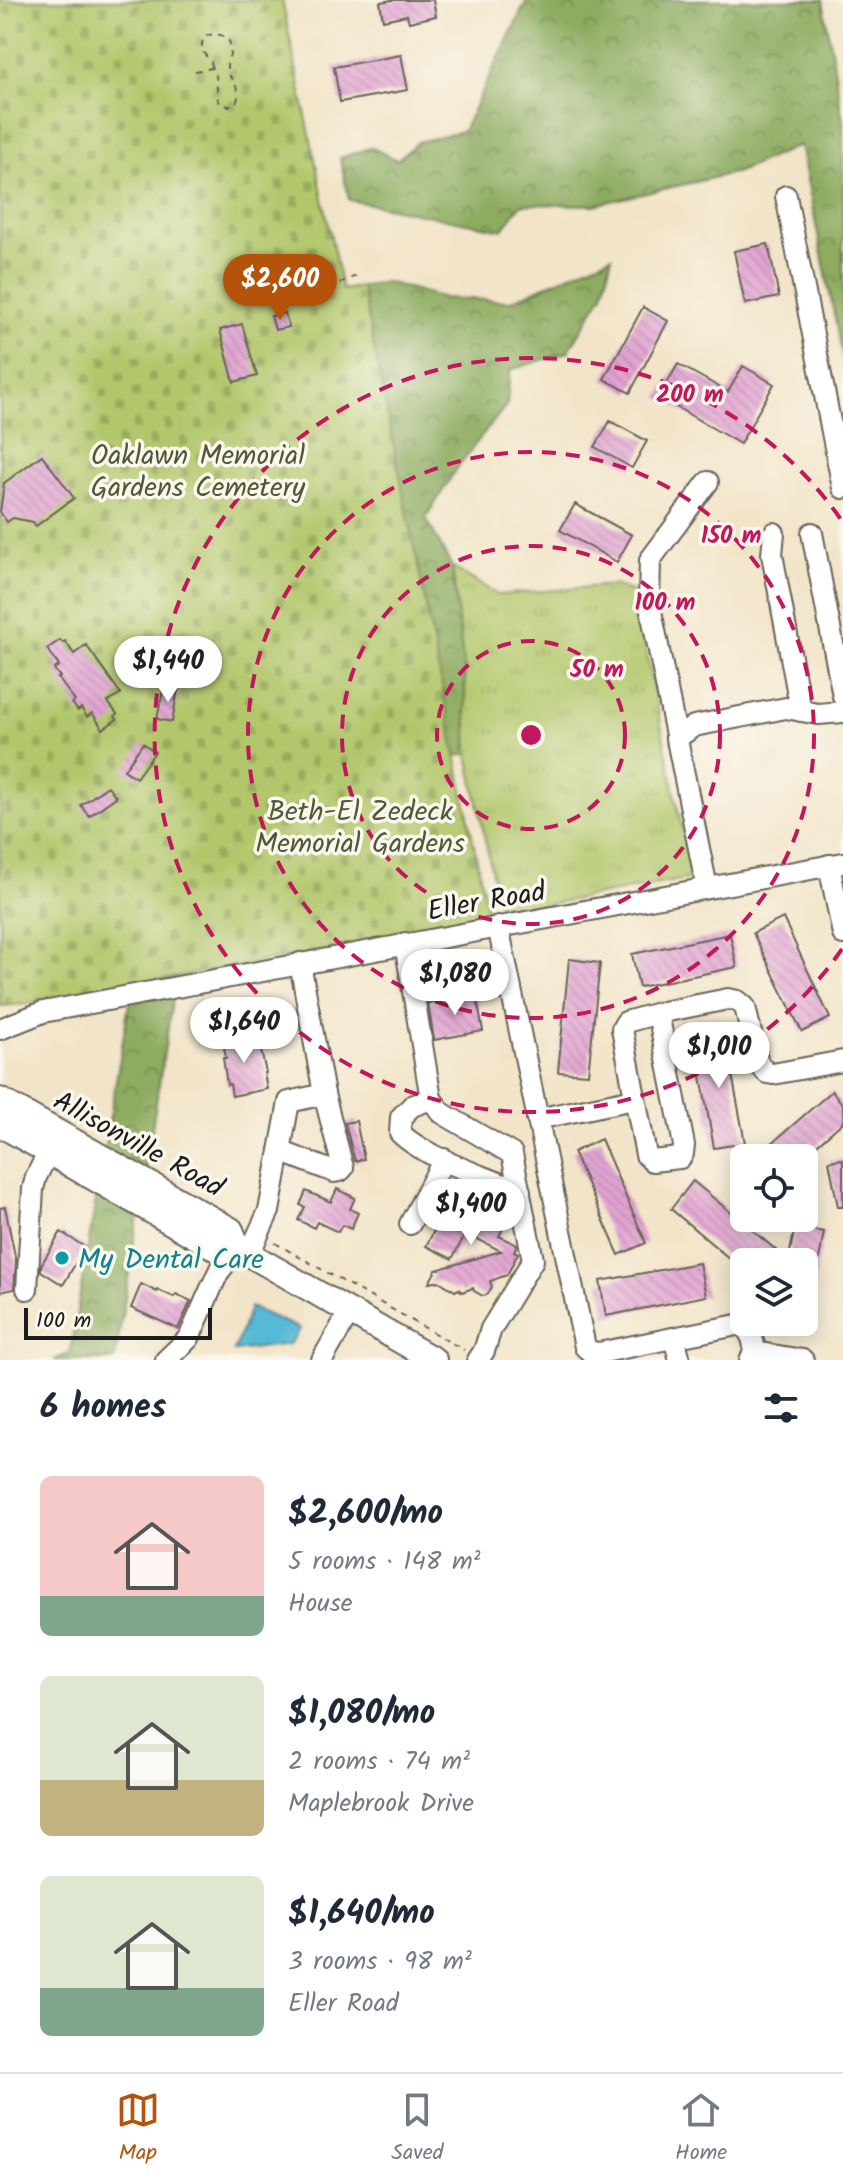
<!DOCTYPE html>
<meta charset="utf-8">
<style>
:root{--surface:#fff;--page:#f6f6f7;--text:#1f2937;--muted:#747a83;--line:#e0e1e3;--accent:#b45309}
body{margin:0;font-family:Kalam,sans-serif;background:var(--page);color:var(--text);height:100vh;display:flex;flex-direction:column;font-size:30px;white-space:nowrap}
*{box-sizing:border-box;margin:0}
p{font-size:26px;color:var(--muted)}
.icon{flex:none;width:44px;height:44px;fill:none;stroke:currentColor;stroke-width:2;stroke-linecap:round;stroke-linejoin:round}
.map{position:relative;height:1360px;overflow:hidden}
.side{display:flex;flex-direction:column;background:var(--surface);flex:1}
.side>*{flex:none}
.tools{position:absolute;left:730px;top:1144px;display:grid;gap:16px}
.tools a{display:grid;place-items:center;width:88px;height:88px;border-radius:12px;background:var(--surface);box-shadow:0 4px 20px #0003;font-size:40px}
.scale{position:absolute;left:24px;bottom:20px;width:188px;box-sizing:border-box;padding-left:8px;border:4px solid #1c1c1c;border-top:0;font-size:22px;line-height:28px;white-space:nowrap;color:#1c1c1c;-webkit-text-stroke:6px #fbf7ec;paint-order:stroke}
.price{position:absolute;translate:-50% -68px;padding:0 18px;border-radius:28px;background:#fff;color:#222;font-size:26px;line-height:52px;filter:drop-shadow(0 2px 4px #0008)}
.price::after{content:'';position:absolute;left:50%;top:48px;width:24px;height:18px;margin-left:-12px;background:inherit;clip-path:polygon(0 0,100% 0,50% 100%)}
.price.active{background:var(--accent);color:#fff}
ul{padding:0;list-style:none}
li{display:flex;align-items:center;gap:24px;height:200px;padding:0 40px}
li span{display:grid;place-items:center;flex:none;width:224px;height:160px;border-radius:12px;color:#555}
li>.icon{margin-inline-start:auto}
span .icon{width:96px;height:96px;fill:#fffc;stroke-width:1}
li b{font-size:34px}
h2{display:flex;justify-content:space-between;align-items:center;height:96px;padding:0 40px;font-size:34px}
.tab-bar{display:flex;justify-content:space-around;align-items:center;height:112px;border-top:2px solid var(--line);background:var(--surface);font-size:22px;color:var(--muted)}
.tab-bar a{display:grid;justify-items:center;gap:4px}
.tab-bar .active{color:var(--accent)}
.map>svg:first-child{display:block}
.grass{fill:url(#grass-tufts);stroke:#677244;stroke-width:2}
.forest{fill:url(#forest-crowns);stroke:#54643e;stroke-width:2}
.cemetery{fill:url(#cemetery-stones);stroke:#677244;stroke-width:2}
.water{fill:#57b9d5;stroke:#3a6a78;stroke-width:2}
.building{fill:url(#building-back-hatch)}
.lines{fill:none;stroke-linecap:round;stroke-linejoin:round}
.minor-casing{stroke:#676258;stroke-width:24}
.major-casing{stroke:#676258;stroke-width:28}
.path{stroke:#676258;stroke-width:2;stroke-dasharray:6 6;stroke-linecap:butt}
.minor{stroke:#fff;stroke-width:20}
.major{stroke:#fff;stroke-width:24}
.ring{fill:none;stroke:#c2185b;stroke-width:4;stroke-dasharray:14 10}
.culture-dot{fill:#0f9aa8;stroke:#fbf7ec;stroke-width:3}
.labels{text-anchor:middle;stroke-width:7;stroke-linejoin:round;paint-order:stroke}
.park-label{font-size:28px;fill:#505838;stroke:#fbf7ec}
.street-label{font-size:28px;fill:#1c1c1c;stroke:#fbf7ec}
.culture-label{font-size:28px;fill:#0d838f;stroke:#fbf7ec;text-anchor:start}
.centre{fill:#c2185b;stroke:#fbf7ec;stroke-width:4}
.ring-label{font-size:24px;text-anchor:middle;font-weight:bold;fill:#c2185b;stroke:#fbf7ec;stroke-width:7;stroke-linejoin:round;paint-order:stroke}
</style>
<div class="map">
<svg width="843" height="1360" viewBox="0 0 843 1360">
<defs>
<pattern id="grass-tufts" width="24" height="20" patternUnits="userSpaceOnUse" patternTransform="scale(2)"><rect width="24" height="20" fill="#b2c76c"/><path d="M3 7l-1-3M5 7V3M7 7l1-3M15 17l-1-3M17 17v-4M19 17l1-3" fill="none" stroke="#98aa5d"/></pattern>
<pattern id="forest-crowns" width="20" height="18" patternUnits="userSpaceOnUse" patternTransform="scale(2)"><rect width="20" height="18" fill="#8dac60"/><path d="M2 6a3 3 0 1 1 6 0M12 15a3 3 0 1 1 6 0" fill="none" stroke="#728b4e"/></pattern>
<pattern id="cemetery-stones" width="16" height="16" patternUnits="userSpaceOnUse" patternTransform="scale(2)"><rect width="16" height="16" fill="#b2c76c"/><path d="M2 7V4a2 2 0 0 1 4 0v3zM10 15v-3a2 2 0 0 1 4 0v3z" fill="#98aa5d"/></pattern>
<pattern id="building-back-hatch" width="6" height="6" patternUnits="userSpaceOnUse" patternTransform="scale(2)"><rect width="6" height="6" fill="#e1a3d1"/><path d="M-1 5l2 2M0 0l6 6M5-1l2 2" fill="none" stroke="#c08cb3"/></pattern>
</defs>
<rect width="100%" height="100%" fill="#fbf7ec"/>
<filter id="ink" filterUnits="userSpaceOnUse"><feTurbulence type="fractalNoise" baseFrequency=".0125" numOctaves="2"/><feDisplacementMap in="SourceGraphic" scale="16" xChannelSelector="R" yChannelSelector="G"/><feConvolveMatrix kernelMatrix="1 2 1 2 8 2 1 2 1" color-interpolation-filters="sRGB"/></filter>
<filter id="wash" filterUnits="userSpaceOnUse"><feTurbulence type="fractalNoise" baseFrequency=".006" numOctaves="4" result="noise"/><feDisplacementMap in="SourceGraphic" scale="32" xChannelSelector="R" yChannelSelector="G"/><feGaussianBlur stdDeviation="1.8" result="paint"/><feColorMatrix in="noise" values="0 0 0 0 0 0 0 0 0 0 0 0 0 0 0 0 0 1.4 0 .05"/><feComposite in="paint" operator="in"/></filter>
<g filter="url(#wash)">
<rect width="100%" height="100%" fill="#f2e4c8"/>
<path class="grass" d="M452,567L498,595L614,585L634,592L692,878L500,913L468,754L464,671Z"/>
<g class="forest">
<path d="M527,0H823L843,121V359L800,145L738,172L594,205L522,204L502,230L349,200L340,158L371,147L397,160L418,142L463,131Z"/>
<path d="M612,256L603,294L568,352L510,370L507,404L456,469L426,518L452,567L464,671L468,754L432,760L177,971L115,1360H54L70,1353L133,980L342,290L386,282L444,298L511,301Z"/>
</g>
<path class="cemetery" d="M0,0H282L342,290L362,287L489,920L29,1004L0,1006Z"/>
<path class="water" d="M250,1307L300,1329L289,1344L234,1351Z"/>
<g id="blocks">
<g class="building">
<path d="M392,0H433L436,16L409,22L407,15L383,20L380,2Z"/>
<path d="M401,55L408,90L340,102L334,67Z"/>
<path d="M768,244L779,297L745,304L734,251Z"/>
<path d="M643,307L668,321L630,393L604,379Z"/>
<path d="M285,313L289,327L275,330L271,316Z"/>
<path d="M242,324L257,376L234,382L220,330Z"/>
<path d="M678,364L728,392L743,366L774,384L740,444L659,397Z"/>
<path d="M610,421L647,441L632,468L595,447Z"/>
<path d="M42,455L74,498L36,526L33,522L13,518L7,522L0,512L4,483Z"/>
<path d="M575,504L632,535L617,562L560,530Z"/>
<path d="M60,640L63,643L65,641L74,654L86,645L121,694L108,702L117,714L115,716L117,719L103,729L92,713L87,717L81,708L78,711L72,703L75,701L58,678L60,677L54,669L59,666L47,649Z"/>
<path d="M164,686L178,689L172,722L157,719Z"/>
<path d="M143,743L155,752L136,778L124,770Z"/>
<path d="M108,786L116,797L89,816L81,805Z"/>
<path d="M783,918L830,1018L802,1032L753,933Z"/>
<path d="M730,934L737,967L639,987L632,954Z"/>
<path d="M569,959L600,963L588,1074L558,1072Z"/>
<path d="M476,994L483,1031L434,1040L428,1003Z"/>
<path d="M724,1032L745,1143L714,1148L694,1037Z"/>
<path d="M251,1033L252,1042L259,1041L266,1073H264L267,1089L232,1096L230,1084L227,1085L223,1058H226L224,1047L229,1046L228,1038Z"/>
<path d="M832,1091L843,1105V1122L802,1158H755Z"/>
<path d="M356,1121L364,1159L355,1161L345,1123Z"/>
<path d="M601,1139L646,1243L619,1255L573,1152Z"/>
<path d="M843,1159V1207H838L829,1161Z"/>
<path d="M693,1181L776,1250L768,1262H744V1271L671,1209Z"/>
<path d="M337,1189L355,1198L350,1209L358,1213L351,1229L342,1225L338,1232L317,1222L314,1228L298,1220L305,1207L300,1205L306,1191L331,1202Z"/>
<path d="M454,1193L507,1221L499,1236L517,1245L514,1251L518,1253L507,1275L490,1281L492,1287L487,1295L483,1296L474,1291L473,1288L462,1292L459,1289L455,1291L439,1281L429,1283L436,1270L501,1251L466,1233L452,1259L426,1246Z"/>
<path d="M5,1207L16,1261L14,1289L0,1292V1208Z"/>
<path d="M795,1227L824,1232L809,1313L804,1312V1262H788Z"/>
<path d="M61,1232L85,1247L63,1285L41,1271V1265Z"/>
<path d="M699,1263L706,1296L606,1316L600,1281Z"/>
<path d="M141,1284L157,1292L158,1290L174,1297L176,1294L191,1301L178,1329L131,1308Z"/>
</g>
</g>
</g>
<g filter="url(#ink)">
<use href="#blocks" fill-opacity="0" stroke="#676258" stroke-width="2"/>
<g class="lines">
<g class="minor-casing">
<g id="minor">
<path d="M786,196L843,488"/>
<path d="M774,533L772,554L801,711"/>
<path d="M812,533L843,696"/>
<path d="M676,739L694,726L786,708L818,714L843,712"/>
<path d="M829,865L843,934"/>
<path d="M707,888L649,601L650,560L708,482"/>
<path d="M498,926L585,1347L591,1352L599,1353L737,1325L744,1326C753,1336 758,1348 750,1360"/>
<path d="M405,943L431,1099L442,1113L512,1154L533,1260L491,1329L484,1351L478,1360"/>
<path d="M658,1013L684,1145L683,1154L680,1158L652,1161L646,1155L622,1029L626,1022L658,1013L728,999L738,1001L745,1007L758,1063L767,1073L773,1074L843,1061"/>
<path d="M0,1029L43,1012L843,863"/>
<path d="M431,1099L412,1106L401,1117L400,1133C424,1157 487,1178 520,1191"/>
<path d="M537,1119L634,1099"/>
<path d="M280,1151L334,1172L340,1171L343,1168L324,1094"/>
<path d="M410,1224L444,1159"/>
<path d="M249,1254L269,1211L289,1102L324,1094L300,963"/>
<path d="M27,1289L33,1189L36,1177L55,1139"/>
<path d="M674,1338L680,1360"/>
<path d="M754,1352L803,1360"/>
<path d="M166,1360L189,1338L218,1273L238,1247"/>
<path d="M322,1360L349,1313"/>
</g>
</g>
<g class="major-casing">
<g id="major">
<path d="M0,1100L231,1230L238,1247L249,1254L434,1360"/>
<path d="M0,1124L223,1252L238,1247"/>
</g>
</g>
<g class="path">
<path d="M195,71L212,68L216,75L218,101L228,106L236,103C244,88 229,82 227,67C227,60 228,61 230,54C234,37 220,31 206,36L202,43V51L211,62L212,68"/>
<path d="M246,291L285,279L335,285L356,276"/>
<path d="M275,1243L464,1350"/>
</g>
<use href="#minor" class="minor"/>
<use href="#major" class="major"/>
</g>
</g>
<g class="ring">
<circle cx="531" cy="735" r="94"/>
<circle cx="531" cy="735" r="189"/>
<circle cx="531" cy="735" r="283"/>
<path d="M842 949A377 377 0 1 1 842 521"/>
</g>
<circle class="culture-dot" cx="62" cy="1258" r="8"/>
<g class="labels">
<g class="park-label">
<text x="198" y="464">Oaklawn Memorial<tspan x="198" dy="32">Gardens Cemetery</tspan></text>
<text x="360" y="820">Beth-El Zedeck<tspan x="360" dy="32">Memorial Gardens</tspan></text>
</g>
<g class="street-label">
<text transform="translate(486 900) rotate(-10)" y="10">Eller Road</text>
<text transform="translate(139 1143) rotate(29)" y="10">Allisonville Road</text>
</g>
<g class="culture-label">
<text x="78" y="1268">My Dental Care</text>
</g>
</g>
<circle cx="531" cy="735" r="12" class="centre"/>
<g class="ring-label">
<text x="690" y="402">200 m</text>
<text x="731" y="543">150 m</text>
<text x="665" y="610">100 m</text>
<text x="597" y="677">50 m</text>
</g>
</svg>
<div class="tools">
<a><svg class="icon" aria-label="locate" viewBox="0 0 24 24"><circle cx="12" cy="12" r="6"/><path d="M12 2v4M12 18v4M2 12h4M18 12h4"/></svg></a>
<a><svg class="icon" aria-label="layers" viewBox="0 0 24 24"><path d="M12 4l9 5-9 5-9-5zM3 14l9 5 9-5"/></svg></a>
</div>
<div class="scale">100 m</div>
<b class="price active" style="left:280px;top:322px">$2,600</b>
<b class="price" style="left:168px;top:704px">$1,440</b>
<b class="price" style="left:455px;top:1017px">$1,080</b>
<b class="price" style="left:244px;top:1065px">$1,640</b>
<b class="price" style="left:719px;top:1090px">$1,010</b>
<b class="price" style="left:471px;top:1247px">$1,400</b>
</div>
<section class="side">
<h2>6 homes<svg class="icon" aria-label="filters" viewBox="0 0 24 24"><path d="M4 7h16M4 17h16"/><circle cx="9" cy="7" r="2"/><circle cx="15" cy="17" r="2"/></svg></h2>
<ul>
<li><span style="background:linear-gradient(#f6c9c9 75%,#7fa58c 0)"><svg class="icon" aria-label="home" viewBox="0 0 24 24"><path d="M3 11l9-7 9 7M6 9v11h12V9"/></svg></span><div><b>$2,600/mo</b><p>5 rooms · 148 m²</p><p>House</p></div></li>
<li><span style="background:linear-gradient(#dfe7d0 65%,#c2b280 0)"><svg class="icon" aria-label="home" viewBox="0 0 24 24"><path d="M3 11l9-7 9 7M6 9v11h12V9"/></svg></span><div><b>$1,080/mo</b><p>2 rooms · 74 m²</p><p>Maplebrook Drive</p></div></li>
<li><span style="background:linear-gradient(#dfe7d0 70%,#7fa58c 0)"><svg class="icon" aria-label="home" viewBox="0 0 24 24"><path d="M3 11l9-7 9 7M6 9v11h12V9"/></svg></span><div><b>$1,640/mo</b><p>3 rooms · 98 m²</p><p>Eller Road</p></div></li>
</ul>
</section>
<nav class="tab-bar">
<a class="active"><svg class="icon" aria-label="map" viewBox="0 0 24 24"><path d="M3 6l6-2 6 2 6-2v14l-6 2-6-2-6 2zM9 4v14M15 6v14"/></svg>Map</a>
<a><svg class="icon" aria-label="saved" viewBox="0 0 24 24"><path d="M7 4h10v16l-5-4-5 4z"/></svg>Saved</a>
<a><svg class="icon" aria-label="home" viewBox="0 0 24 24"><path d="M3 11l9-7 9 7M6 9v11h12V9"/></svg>Home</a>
</nav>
